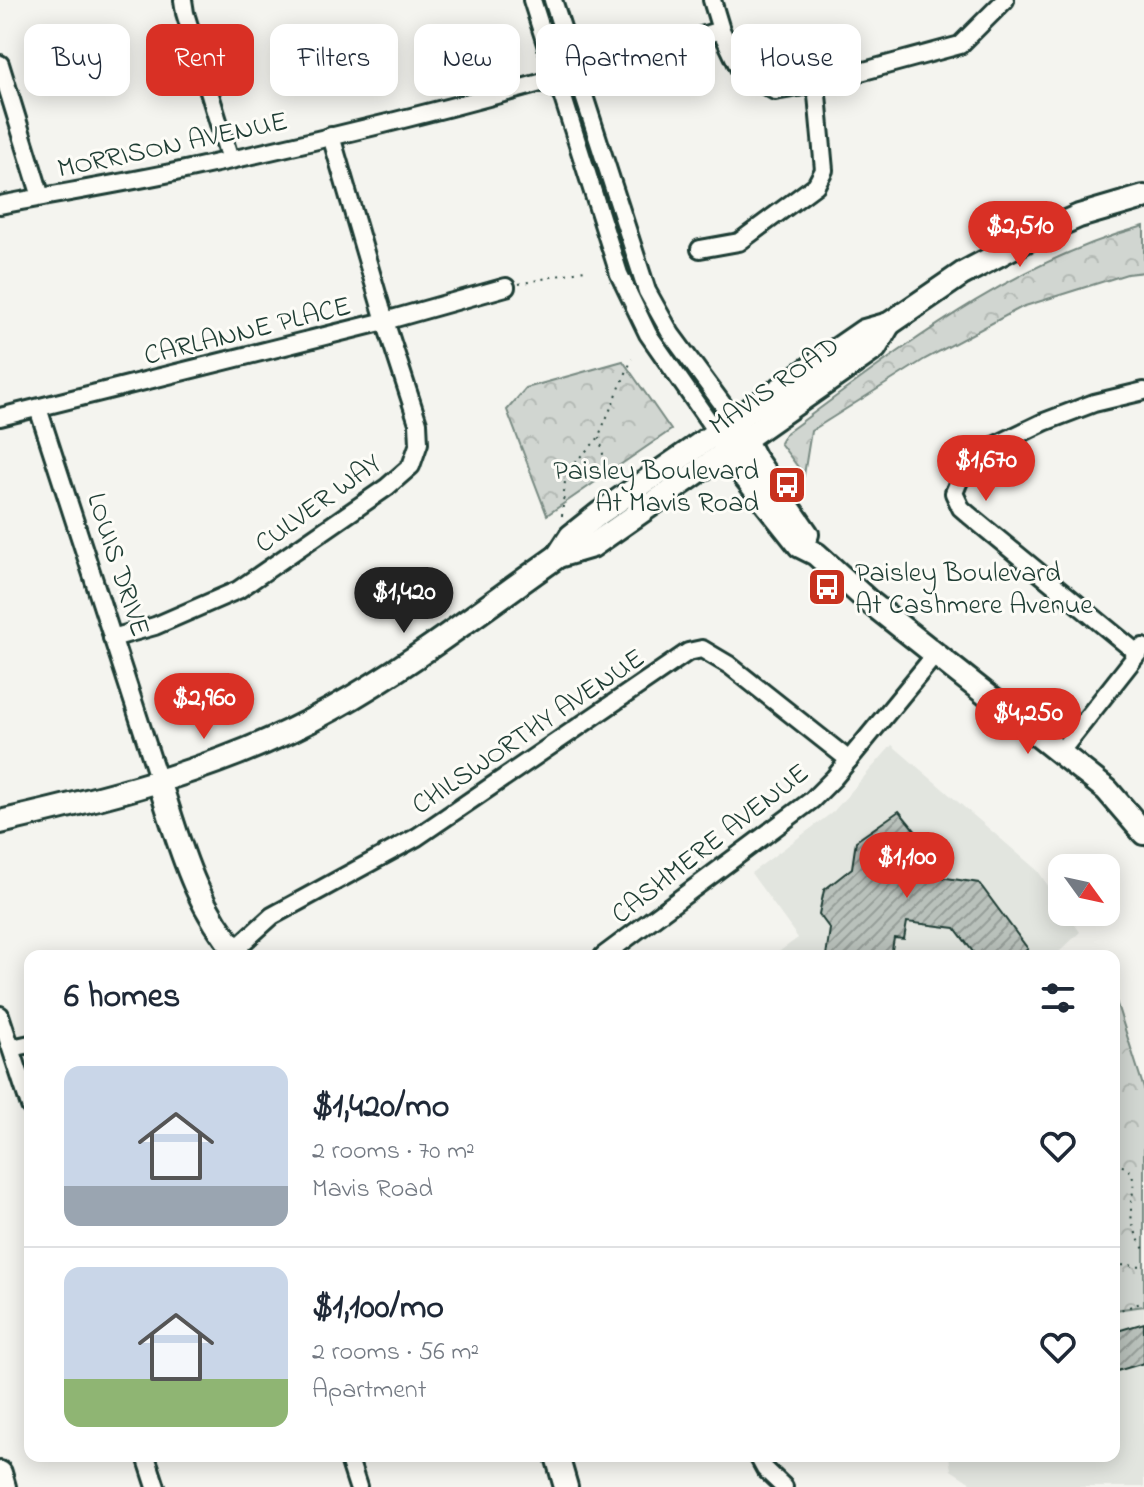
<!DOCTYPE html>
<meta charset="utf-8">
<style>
:root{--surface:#fff;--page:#f6f6f7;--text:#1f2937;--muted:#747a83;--line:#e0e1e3;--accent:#d93025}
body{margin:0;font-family:"Indie Flower",sans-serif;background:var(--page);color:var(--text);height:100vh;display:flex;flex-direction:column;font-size:30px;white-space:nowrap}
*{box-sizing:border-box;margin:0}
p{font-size:26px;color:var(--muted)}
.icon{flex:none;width:44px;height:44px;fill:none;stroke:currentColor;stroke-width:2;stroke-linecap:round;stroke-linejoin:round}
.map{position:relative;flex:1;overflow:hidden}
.drawer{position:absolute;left:24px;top:950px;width:1096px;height:512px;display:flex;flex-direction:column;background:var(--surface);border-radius:16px;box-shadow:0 4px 20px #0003}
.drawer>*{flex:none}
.guide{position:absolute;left:24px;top:24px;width:1096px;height:72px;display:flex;gap:16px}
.needle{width:52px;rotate:123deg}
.fabs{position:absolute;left:1048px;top:854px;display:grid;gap:16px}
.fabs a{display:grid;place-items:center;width:72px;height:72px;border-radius:16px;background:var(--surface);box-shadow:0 4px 20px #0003;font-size:40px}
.price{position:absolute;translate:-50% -68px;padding:0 18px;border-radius:28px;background:var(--accent);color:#fff;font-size:26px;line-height:52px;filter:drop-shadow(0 2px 4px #0008)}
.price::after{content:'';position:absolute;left:50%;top:48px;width:24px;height:18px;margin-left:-12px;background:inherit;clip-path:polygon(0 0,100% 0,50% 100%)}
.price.active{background:#222;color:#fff}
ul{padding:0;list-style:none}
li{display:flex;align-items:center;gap:24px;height:200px;padding:0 40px}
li+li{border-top:2px solid var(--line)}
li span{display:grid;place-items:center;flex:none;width:224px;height:160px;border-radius:16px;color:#555}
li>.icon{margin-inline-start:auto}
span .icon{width:96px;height:96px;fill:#fffc;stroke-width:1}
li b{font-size:34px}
h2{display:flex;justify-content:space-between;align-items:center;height:96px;padding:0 40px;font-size:34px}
.tag{padding:0 28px;border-radius:16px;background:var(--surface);box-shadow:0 4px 20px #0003;font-size:28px;line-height:72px}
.tag.active{background:var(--accent);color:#fff}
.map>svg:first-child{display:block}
.built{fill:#e2e5df}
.forest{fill:url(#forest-crowns);stroke:#788a82;stroke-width:2}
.building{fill:url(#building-hatch);stroke:#1f3d34;stroke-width:2}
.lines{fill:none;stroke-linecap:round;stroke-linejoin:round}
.street-casing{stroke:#1f3d34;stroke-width:22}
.secondary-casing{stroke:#1f3d34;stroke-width:28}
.path{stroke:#1f3d34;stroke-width:2;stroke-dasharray:2 6;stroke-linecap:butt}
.street{stroke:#fdfcf7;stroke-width:16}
.secondary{stroke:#fdfcf7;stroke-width:22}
.labels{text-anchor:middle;stroke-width:6;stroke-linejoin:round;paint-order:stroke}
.street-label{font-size:28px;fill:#1f3d34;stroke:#fdfcf7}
.poi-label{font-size:28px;fill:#1f3d34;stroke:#fdfcf7;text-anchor:end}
</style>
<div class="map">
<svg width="1144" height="1487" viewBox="0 0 1144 1487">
<defs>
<pattern id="forest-crowns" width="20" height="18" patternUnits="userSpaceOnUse" patternTransform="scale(2)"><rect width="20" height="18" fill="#d1d6d1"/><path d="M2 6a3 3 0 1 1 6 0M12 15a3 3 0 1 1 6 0" fill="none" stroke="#b3b9b4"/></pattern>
<pattern id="building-hatch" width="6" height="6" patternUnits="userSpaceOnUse" patternTransform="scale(2)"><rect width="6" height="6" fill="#b9c1bb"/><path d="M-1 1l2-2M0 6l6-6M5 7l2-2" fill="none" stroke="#969e99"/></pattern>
</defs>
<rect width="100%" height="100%" fill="#f4f4ef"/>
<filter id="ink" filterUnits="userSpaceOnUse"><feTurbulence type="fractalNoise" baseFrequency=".0125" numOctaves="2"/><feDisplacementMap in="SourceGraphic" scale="16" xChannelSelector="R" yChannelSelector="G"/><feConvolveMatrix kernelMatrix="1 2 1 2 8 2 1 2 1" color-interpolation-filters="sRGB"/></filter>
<g filter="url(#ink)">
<g class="built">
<path d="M892,745L1038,871L1062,906V912H1066L1080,932L1055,956H773L798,938L751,873L833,812Z"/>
<path d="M1144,1306V1487H977L951,1470L949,1456H1114V1310Z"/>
</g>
<g class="forest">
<path d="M1144,226V272L1127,274L1022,307L925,359L811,431L804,475L780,443L785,434C899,351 1006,264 1144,226Z"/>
<path d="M623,361L671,430L547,515L507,410L526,388Z"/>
<path d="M1114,995L1144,1089V1306L1114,1310Z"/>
</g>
<g class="building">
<path d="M899,811L926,844L920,874L979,883L1028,949L1018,956H976L955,928L907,922L904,939L894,938L891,956H826L830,929L819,914L824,890L852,868L856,841Z"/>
<path d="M1144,1323V1363L1114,1372V1332Z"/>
</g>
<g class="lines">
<g class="street-casing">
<g id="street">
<path d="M183,0L185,13L230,160"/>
<path d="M532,0L619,274L648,334L717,433"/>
<path d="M553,0L647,291L671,334L735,421"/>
<path d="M712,0L721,30L741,72L775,91L816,84L960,45L1005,0"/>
<path d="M0,64L41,197"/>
<path d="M0,205C62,193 124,183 185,170C365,131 545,85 721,30"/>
<path d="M700,249L739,242L816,185L824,170L816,84"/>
<path d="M38,408L159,781"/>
<path d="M0,417L385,321L506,287"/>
<path d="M112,638L155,626L238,590L387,487L411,466L419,443L418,423L385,321L331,136"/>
<path d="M1137,653L969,515L961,508L954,493L966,464L996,445L1044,422L1094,403L1144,391"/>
<path d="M1061,751L1143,647"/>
<path d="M229,955L272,916L417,837L688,652L702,649L729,665L849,760"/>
<path d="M603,956L812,800L834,778L935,655"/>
<path d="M0,1015L30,1106"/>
<path d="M12,1048L30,1044"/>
<path d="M146,1456L156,1487"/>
<path d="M348,1456L358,1487"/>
<path d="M758,1456L765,1469L784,1487"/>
</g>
</g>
<g class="secondary-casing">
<g id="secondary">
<path d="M739,429L754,458L807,534"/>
<path d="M722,440L739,469L800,546L816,554L867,600L1107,790L1144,833"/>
<path d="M558,556L571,536L600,513L864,331L889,324L962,274L1038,234L1079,216L1144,197"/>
<path d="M159,781C180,845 194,904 240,956"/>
<path d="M0,822C113,796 229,767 332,709C411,665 484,608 558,556L592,546L875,348L889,324"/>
<path d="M557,1456L566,1487"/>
<path d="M0,1473L4,1487"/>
</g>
</g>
<g class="path">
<path d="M519,284L589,269"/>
<path d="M600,437L608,483"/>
<path d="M562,516L565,481L573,464L597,440L632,359"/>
<path d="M1114,1164C1144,1168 1130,1193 1131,1214C1132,1224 1138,1241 1144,1249"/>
<path d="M1114,1265L1144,1266"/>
<path d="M1114,1312L1144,1302"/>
</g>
<use href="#street" class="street"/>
<use href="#secondary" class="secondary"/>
</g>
</g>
<defs>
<g id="bus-square" transform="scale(2)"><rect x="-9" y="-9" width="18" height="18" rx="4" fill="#c8321e" stroke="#fdfcf7"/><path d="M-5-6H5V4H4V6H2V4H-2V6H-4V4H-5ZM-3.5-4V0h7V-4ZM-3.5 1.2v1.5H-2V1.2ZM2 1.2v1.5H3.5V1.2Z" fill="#fff"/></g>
</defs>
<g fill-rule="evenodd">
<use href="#bus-square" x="787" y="485"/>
<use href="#bus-square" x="827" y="587"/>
</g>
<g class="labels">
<g class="street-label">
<text transform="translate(172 143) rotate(-12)" y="10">MORRISON AVENUE</text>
<text transform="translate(247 329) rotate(-14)" y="10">CARLANNE PLACE</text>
<text transform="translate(773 384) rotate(-35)" y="10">MAVIS ROAD</text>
<text transform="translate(317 502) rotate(-36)" y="10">CULVER WAY</text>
<text transform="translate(120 564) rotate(72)" y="10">LOUIS DRIVE</text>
<text transform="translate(527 730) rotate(-34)" y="10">CHILSWORTHY AVENUE</text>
<text transform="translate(709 842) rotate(-38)" y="10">CASHMERE AVENUE</text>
</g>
<g class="poi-label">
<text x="759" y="479">Paisley Boulevard<tspan x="759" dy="32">At Mavis Road</tspan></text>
<text x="855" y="581" text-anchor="start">Paisley Boulevard<tspan x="855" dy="32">At Cashmere Avenue</tspan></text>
</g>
</g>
</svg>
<div class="fabs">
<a><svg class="needle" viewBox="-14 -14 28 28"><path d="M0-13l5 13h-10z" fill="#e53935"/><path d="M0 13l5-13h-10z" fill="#747a83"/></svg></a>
</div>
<b class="price" style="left:1020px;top:269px">$2,510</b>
<b class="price" style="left:986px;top:503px">$1,670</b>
<b class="price active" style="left:404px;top:635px">$1,420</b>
<b class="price" style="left:204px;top:741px">$2,960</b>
<b class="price" style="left:1028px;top:756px">$4,250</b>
<b class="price" style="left:907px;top:900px">$1,100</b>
<div class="guide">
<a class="tag">Buy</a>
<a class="tag active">Rent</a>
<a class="tag">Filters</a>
<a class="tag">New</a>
<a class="tag">Apartment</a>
<a class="tag">House</a>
</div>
<section class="drawer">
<h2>6 homes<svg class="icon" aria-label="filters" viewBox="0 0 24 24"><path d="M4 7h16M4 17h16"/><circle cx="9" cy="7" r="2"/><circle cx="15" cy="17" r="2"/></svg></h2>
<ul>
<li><span style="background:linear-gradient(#c9d6e8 75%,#9aa5b1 0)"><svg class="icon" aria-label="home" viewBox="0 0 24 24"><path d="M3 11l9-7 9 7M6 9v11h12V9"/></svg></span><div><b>$1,420/mo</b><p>2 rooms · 70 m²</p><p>Mavis Road</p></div><svg class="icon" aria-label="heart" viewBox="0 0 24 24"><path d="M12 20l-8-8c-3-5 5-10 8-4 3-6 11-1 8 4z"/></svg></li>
<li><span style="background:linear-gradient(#c9d6e8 70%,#8fb573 0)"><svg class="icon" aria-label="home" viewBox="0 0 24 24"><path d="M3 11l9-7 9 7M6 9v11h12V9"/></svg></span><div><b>$1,100/mo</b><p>2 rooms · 56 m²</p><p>Apartment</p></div><svg class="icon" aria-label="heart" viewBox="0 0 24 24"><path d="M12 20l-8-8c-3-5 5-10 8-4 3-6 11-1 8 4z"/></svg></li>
</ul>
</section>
</div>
